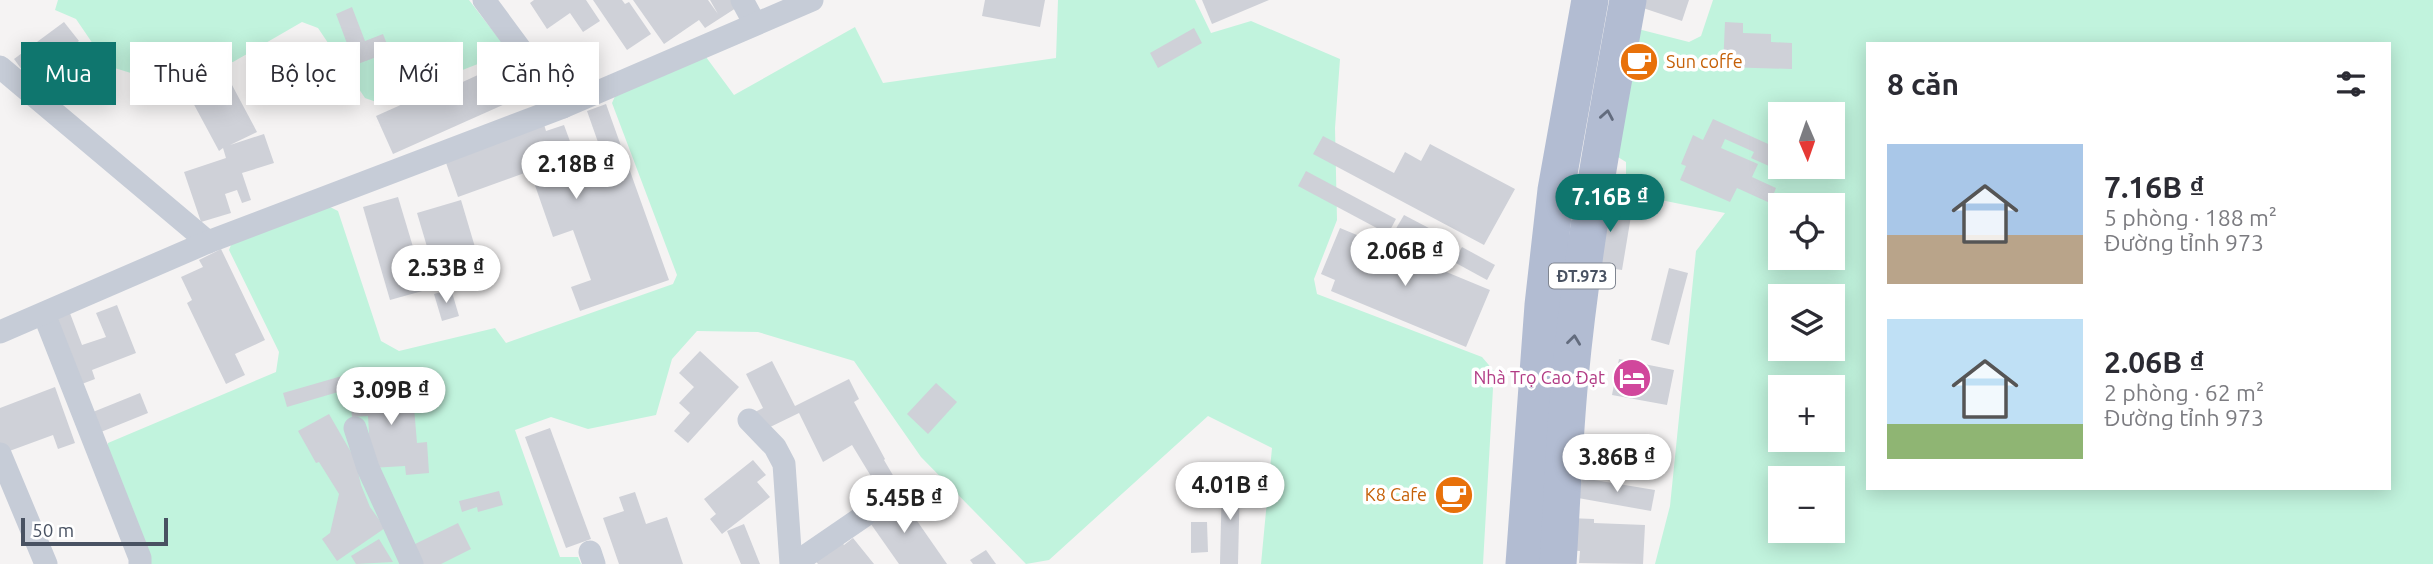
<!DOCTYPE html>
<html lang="vi">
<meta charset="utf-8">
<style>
:root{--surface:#fff;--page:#f2f2f3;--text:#2b2b33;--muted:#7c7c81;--accent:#0f766e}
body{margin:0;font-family:Ubuntu,sans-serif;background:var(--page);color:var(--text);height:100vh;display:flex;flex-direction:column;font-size:26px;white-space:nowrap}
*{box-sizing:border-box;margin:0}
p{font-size:23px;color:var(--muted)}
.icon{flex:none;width:38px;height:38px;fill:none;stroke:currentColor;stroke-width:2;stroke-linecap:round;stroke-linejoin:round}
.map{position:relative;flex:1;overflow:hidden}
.panel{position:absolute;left:1866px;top:42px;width:525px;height:448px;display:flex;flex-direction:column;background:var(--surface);border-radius:0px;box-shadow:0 4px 18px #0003}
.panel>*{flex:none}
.top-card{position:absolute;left:21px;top:42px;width:665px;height:63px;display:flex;gap:14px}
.needle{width:46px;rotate:178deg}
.buttons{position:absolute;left:1768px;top:102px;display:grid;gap:14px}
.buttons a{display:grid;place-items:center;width:77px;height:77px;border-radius:0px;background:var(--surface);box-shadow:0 4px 18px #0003;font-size:35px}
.scale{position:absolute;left:21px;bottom:18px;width:147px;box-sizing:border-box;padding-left:7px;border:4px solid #495262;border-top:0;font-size:19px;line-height:24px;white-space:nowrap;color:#495262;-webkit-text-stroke:5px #fff;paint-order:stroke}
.price{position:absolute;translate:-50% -60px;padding:0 16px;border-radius:24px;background:#fff;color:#222;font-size:23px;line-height:46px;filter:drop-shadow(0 2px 4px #0008)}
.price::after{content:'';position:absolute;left:50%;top:42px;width:21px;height:16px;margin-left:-10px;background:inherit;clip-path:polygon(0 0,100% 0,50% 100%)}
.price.active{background:var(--accent);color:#fff}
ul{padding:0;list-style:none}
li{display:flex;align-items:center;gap:21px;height:175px;padding:0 21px}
li span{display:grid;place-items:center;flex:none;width:196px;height:140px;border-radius:0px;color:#555}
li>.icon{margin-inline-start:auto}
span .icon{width:84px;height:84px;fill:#fffc;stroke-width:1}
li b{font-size:30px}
h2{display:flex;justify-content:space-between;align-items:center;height:84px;padding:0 21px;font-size:30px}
.tag{padding:0 24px;border-radius:0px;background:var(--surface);box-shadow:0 4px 18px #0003;font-size:24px;line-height:63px}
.tag.active{background:var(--accent);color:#fff}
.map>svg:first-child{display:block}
.green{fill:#c1f3dd;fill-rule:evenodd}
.building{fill:#cfd1d8}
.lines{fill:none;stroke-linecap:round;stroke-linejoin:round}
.minor{stroke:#c6ccd7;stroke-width:23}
.primary{stroke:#b2bcd2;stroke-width:37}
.oneway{stroke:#636c7e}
.labels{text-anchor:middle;stroke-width:7;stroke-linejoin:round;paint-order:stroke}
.shield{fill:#fff;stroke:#808691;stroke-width:2}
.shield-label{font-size:16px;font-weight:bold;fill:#495262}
.food-label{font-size:18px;fill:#c56008;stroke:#fff;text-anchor:start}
.hotel-label{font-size:18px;fill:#b23c85;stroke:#fff;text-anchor:end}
</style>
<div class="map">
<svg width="2433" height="564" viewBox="0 0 2433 564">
<rect width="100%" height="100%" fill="#f5f3f3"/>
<g class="green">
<path d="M58,0H469L503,44L498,56L379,103L365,98L318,28L302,22L233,62L175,68L144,77L108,66L76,19L55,10Z"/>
<path d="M1058,0H1195L1211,33L1251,21L1340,59L1335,128L1337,220L1314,279L1317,294L1482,357L1494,371L1483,564H1261L1272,448L1208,416L1049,560L1026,564L921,457L854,361L758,332L697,331L672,359L656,415L588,429L551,417L515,430L560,557H578L581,564H147L106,455L108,443L276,372L279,352L229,250L233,240L326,205L338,211L381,341L399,351L495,328L506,343L673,284L677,275L612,103L616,94L706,57L734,95L855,27L883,83L1056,58Z"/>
<path d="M1713,0H2433V564H1655L1670,506L1696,251L1725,213L1626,193V162L1613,154L1638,29L1689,42L1701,36ZM1867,44H2389V488H1867ZM1780,114H1832V166H1780ZM1780,205H1832V257H1780ZM1780,296H1832V348H1780ZM1780,387H1832V439H1780ZM1780,478H1832V530H1780Z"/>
</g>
<g class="building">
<path d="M534,0H586L600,21L583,32L570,13L547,29L530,3Z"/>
<path d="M593,0H622L625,4L629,2L651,34L627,50Z"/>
<path d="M633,0H708L718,14L710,0H732L736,8L705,28L699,20L664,44Z"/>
<path d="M985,0H1045L1040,27L982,16Z"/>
<path d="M1202,0H1269L1212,24Z"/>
<path d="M1633,0H1689L1682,21L1631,4Z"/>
<path d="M352,7L365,41L383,34L390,52L355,65L336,14Z"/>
<path d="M64,22L79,41L28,78L14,59Z"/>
<path d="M1725,22L1743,23V33L1771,34V42L1792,43V69L1723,67Z"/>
<path d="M1194,28L1202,43L1158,68L1150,53Z"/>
<path d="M303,66L311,86L286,96L278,76Z"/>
<path d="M493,68L498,80L506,76L516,99L393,154L376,116L452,82L454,86Z"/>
<path d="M224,70L257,132L230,145L264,134L274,163L242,173L251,200L242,203L237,190L225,194L231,213L201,222L184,172L226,158L223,148L219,151L191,99L201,93L207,103L217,98L207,78Z"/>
<path d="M606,104L669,280L580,311L571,287L591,280L573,230L553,237L530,171L458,197L445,160L542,118L546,131L564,125L575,155L587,150L593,166L605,162L587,111Z"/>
<path d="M1713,119L1777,148L1769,166L1751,158L1754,152L1725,139L1721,148L1758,164L1752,177L1776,188L1770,203L1737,188L1730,202L1680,180L1686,166L1681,164L1693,135L1703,140Z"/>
<path d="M1323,136L1394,173L1405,152L1421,161L1430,144L1515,189L1484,245L1313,154Z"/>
<path d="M1306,171L1396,219L1388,234L1298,186Z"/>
<path d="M398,197L426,290L390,300L363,207Z"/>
<path d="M1596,198L1633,204L1622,270L1588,265Z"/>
<path d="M461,200L480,264L436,277L417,213Z"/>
<path d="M1404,215L1446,237L1436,254L1394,232Z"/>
<path d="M1340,228L1490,290L1466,347L1331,291L1335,280L1321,274Z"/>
<path d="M1462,247L1495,265L1487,280L1454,262Z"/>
<path d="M221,249L265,340L235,354L245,375L226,384L187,303L192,300L181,277L203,267L199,260Z"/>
<path d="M1669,268L1688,273L1669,345L1651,340Z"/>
<path d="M451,289L459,316L442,321L434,294Z"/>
<path d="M117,305L136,353L92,370L95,379L74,387L47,316L68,308L82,345L106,337L96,313Z"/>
<path d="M700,351L739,387L688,443L674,431L690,413L679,403L694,387L679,373Z"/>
<path d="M1619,359L1674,370L1667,405L1612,395Z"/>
<path d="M772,361L795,406L849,379L859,399L854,402L885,459L884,460L894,477L891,479L897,488L883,496L852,445L823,462L799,413L764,430L755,412L763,408L746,374Z"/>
<path d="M342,376L345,390L287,407L283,393Z"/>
<path d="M403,382L404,395H413L417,443L427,442L429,473L406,475L405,466L371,468L368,416L352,417L349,387Z"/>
<path d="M936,383L957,402L928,434L907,414Z"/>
<path d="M55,387L75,443L58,449L53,435L4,453L0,443V408Z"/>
<path d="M140,393L148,413L96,434L88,414Z"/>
<path d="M329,414L355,459L361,485L370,507L385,528L337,561L322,539L330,533L339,494L319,462L316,463L298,431Z"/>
<path d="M550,428L591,539L566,548L525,437Z"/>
<path d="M753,460L766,475L757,482L770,497L722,534L710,519L716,514L704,499Z"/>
<path d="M1582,478L1655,490L1651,511L1578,498Z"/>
<path d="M1222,479H1240L1238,564H1220Z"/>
<path d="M499,491L503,505L478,512L477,507L462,512L459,501Z"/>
<path d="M635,492L646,524L667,517L683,564H619L603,518L624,511L619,497Z"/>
<path d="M899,495L947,564H899L866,517Z"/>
<path d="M1568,518L1594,519V523L1645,525L1643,564L1579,563L1580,551L1566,550Z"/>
<path d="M1191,522H1207L1208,552L1191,553Z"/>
<path d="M458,523L471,549L441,564H420L411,546Z"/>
<path d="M744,524L760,564H741L727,531Z"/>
<path d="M837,537L844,545L853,538L874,564H818L813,558Z"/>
<path d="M379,539L393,562L356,564L351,556Z"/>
<path d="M986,550L996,564H973L970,560Z"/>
</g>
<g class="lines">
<g class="minor">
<path d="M484,0L563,107"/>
<path d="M742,0L755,24"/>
<path d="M0,67L208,242"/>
<path d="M44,314L140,558V564"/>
<path d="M0,332L208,242L563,107L812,0"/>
<path d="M749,420L775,447L784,464L791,564"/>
<path d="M355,428L368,468L412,564"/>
<path d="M0,454L46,564"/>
<path d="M590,552L594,564"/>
<path d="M794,564L864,516"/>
</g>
<g class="primary">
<path d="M1524,564L1543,305L1556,190L1590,0"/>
<path d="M1558,564C1562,502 1564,440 1570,378C1582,251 1605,126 1628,0"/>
</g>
</g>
<defs><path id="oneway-chevron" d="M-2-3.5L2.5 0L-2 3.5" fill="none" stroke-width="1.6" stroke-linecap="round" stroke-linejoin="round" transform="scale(1.75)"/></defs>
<g class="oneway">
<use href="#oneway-chevron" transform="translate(1607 115) rotate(-80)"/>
<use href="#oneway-chevron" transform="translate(1574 340) rotate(-83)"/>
</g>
<defs>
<g id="cafe-disc" transform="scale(2.0125)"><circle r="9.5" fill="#e8710a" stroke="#fff"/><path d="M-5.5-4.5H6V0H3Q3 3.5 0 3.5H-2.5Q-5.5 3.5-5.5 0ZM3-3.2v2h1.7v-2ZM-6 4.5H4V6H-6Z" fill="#fff"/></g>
<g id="hotel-disc" transform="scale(2.0125)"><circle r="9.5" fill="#d1479c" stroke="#fff"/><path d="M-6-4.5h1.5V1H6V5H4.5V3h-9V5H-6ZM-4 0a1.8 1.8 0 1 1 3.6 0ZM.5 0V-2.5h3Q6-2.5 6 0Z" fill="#fff"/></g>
</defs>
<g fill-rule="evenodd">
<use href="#cafe-disc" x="1639" y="62"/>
<use href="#hotel-disc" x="1632" y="378"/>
<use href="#cafe-disc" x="1454" y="495"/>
</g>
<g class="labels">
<rect class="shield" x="1549" y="263.5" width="66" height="25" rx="5"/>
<g class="shield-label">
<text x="1582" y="282">ĐT.973</text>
</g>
<g class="food-label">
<text x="1666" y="68">Sun coffe</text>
<text x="1427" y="501" text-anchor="end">K8 Cafe</text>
</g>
<g class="hotel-label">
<text x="1605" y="384">Nhà Trọ Cao Đạt</text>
</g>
</g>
</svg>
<div class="buttons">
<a><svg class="needle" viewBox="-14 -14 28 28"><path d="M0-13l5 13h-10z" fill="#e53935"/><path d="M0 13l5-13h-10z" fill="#7c7c81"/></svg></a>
<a><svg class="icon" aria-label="locate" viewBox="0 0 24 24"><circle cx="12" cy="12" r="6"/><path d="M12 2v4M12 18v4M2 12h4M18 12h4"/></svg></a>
<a><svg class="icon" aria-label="layers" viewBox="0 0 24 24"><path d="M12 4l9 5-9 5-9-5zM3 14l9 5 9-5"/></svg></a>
<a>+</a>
<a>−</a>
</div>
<div class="scale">50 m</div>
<b class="price" style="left:576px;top:201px">2.18B ₫</b>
<b class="price active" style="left:1610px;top:234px">7.16B ₫</b>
<b class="price" style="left:1405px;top:288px">2.06B ₫</b>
<b class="price" style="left:446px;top:305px">2.53B ₫</b>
<b class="price" style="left:391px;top:427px">3.09B ₫</b>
<b class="price" style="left:1617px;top:494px">3.86B ₫</b>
<b class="price" style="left:1230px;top:522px">4.01B ₫</b>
<b class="price" style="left:904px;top:535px">5.45B ₫</b>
<div class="top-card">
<a class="tag active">Mua</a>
<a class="tag">Thuê</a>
<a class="tag">Bộ lọc</a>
<a class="tag">Mới</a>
<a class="tag">Căn hộ</a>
</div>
<section class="panel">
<h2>8 căn<svg class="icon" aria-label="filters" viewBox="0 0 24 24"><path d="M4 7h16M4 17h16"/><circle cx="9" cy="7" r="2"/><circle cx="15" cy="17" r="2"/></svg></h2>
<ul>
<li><span style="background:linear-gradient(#a9c7e8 65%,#b9a48a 0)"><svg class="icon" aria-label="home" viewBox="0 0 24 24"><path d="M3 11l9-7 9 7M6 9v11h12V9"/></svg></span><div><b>7.16B ₫</b><p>5 phòng · 188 m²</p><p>Đường tỉnh 973</p></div></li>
<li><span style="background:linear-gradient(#bfe0f5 75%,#8fb573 0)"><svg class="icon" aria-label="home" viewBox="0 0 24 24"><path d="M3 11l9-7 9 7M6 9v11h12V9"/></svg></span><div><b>2.06B ₫</b><p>2 phòng · 62 m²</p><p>Đường tỉnh 973</p></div></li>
</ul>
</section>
</div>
